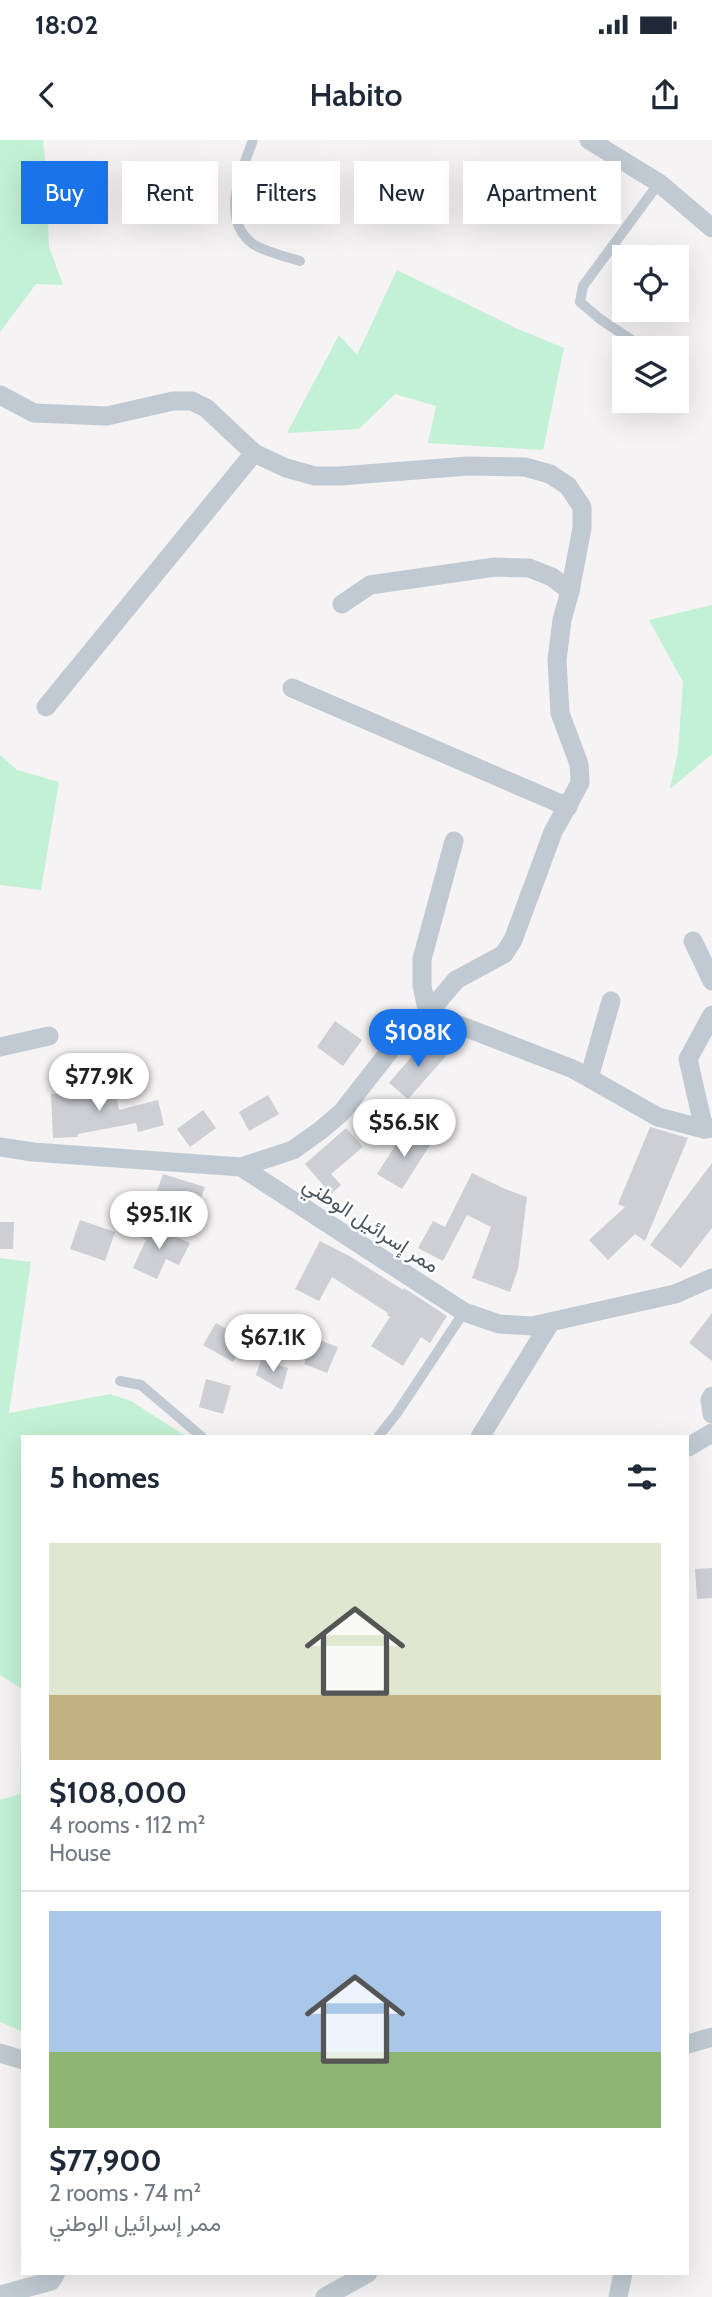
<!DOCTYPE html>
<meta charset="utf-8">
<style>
:root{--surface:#fff;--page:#f2f2f3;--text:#1f2937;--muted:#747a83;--line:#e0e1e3;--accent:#1a73e8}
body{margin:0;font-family:Cabin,Vazirmatn,sans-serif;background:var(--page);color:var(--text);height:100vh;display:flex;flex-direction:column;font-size:26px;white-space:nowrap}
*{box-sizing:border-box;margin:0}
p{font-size:23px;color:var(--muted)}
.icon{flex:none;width:38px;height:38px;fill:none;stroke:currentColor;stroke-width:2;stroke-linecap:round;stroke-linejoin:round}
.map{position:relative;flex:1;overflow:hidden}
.sheet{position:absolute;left:21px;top:1295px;width:668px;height:840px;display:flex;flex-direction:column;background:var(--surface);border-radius:0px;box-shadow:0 7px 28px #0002}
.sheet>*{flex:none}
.guide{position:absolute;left:21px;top:21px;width:670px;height:63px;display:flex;gap:14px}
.controls{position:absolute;left:612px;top:105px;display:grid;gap:14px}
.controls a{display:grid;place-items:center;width:77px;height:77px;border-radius:0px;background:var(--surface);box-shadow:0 7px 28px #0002;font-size:35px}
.price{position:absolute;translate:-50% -60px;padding:0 16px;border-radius:24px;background:#fff;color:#222;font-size:23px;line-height:46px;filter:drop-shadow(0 2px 4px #0008)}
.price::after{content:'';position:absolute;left:50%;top:42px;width:21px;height:16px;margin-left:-10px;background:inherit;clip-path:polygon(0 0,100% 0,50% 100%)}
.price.selected{background:var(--accent);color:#fff}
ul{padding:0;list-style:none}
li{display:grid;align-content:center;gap:14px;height:371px;padding:0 28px}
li+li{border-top:2px solid var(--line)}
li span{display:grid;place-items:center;height:217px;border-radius:0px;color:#555}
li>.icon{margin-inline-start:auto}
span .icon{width:126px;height:126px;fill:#fffc;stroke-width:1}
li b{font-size:30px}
h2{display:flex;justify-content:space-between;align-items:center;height:84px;padding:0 28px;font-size:30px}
.chip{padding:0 24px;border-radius:0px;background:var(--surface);box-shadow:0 7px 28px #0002;font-size:24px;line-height:63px}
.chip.selected{background:var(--accent);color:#fff}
.status{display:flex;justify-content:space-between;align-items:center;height:49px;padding:0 35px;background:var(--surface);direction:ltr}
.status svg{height:19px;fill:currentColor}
header{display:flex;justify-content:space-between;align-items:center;height:91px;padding:0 28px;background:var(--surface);font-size:32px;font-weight:600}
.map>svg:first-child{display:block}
.green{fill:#c3f1d5}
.building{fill:#cdcfd5}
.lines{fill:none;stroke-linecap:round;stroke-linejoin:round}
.lane{stroke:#c1cad2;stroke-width:10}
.street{stroke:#c1cad2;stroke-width:19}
.labels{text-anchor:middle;stroke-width:5;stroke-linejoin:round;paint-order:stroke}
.street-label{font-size:21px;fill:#4a5661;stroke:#fff}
</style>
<div class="status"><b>18:02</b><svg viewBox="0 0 49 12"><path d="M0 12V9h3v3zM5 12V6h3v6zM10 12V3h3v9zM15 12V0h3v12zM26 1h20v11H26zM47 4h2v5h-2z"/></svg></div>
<header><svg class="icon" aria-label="back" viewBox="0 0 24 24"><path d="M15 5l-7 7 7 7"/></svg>Habito<svg class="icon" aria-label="share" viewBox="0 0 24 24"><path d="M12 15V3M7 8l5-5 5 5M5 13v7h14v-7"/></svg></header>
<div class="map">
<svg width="712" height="2157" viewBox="0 0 712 2157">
<rect width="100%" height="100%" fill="#f5f3f3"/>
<g class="green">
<path d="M0,0H43L46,30L49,107L63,145L36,144L0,192Z"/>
<path d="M397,130L518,189L564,208L543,310L428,303L436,266L395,254L359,289L287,293L339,195L357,215Z"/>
<path d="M712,465V614L670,649L678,612L683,542L649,480Z"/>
<path d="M0,615L17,630L59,642L41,750L0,745Z"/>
<path d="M0,1118L31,1122L9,1273L110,1254L131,1261L187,1297H23V1892L0,1882V1660L20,1654L22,1549L0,1535Z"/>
</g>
<g class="building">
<path d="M335,881L362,900L343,926L317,907Z"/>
<path d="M427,899L446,916L408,959L389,943Z"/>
<path d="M114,945L119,970L158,960L164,985L138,992L136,983L78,994V997L53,998L51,954L71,953Z"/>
<path d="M268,955L279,974L249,991L239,972Z"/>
<path d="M203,970L216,988L190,1007L177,989Z"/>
<path d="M650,987L688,998L645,1101L635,1094L608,1120L589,1100L625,1067L618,1064Z"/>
<path d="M346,988L363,1007L331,1034L341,1045L331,1054L305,1024Z"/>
<path d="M406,989L430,1005L402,1049L377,1034Z"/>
<path d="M712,1023V1088L681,1128L650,1105Z"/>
<path d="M472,1033L503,1048L527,1057L518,1129L510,1152L472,1138L491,1087L467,1075L443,1121L418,1108L433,1081L445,1087Z"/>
<path d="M163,1034L205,1047L194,1077L153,1063Z"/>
<path d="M80,1080L115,1092L105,1121L70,1109Z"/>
<path d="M0,1082H14L13,1109H0Z"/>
<path d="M148,1084L190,1103L179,1125L166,1119L157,1139L133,1128L146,1100L142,1098Z"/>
<path d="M320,1101L351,1117L403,1150L404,1148L447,1176L430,1203L421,1197L403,1226L371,1206L390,1177L387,1175L388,1173L332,1137L319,1161L295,1149Z"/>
<path d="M712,1173V1221L689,1203Z"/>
<path d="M216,1183L245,1200L233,1222L203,1205Z"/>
<path d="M314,1198L338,1207L327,1233L304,1224Z"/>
<path d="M261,1220L288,1228L282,1250L256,1235Z"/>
<path d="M206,1239L231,1246L223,1274L199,1267Z"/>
<path d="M712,1428V1458L697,1459L695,1429Z"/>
</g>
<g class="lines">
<g class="lane">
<path d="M253,0C242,30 219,79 253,104C263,111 287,117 300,121"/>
<path d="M639,205L600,179L580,162L583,146L659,43"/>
<path d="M120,1241L141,1245L202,1297"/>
<path d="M378,1297L397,1273L464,1172"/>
</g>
<g class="street">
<path d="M589,0L659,43L712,88"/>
<path d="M0,255L34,273L107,276L173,261H192L206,268L254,313L286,328L315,336H340L468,326L525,327L550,334L568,346L582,367V388L570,451L562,480L557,520L560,573L579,624L580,643L553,692L513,800L504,814L456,840L428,873L395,904L342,972L321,990L293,1010L241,1027"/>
<path d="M342,464L370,445L495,427L529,428L552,437L570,451"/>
<path d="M292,548L568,667"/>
<path d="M46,567L254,313"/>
<path d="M693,801L712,841"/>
<path d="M428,873L573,929L658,977L704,989L712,988"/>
<path d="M428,873L422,846V819L454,701"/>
<path d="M0,907L49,896"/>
<path d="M589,938L611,861"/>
<path d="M704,989L688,919L712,875"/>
<path d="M0,1007L33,1012L241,1027L464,1172L499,1184L532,1186L675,1154L712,1138"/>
<path d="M712,1256L710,1260L712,1274"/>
<path d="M480,1297L550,1183"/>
<path d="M688,1307L712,1293"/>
<path d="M688,1904L712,1897"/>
<path d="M0,1913L23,1920"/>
<path d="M0,2155L51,2141L56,2133"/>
<path d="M325,2157L368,2133"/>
<path d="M618,2157L623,2133"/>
</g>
</g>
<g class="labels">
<g class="street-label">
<text transform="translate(371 1085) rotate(33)" y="7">ممر إسرائيل الوطني</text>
</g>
</g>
</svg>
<div class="controls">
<a><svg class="icon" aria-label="locate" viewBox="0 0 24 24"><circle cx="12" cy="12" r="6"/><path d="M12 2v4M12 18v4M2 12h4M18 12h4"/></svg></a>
<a><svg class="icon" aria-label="layers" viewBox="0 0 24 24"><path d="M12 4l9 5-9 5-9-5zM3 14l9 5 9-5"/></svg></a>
</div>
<b class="price selected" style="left:418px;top:929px">$108K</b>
<b class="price" style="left:99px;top:973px">$77.9K</b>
<b class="price" style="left:404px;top:1019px">$56.5K</b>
<b class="price" style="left:159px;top:1111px">$95.1K</b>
<b class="price" style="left:273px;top:1234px">$67.1K</b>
<div class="guide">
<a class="chip selected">Buy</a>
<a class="chip">Rent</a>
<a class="chip">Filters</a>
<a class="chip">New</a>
<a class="chip">Apartment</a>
</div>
<section class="sheet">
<h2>5 homes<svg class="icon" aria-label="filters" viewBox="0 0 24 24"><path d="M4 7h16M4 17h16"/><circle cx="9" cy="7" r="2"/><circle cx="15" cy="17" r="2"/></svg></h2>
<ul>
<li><span style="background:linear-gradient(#dfe7d0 70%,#c2b280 0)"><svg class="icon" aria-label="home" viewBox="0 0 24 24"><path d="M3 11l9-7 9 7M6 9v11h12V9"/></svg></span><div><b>$108,000</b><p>4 rooms · 112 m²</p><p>House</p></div></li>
<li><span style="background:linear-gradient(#a9c7e8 65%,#8fb573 0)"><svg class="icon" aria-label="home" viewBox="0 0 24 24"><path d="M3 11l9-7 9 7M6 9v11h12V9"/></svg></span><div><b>$77,900</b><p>2 rooms · 74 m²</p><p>ممر إسرائيل الوطني</p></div></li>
</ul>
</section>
</div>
